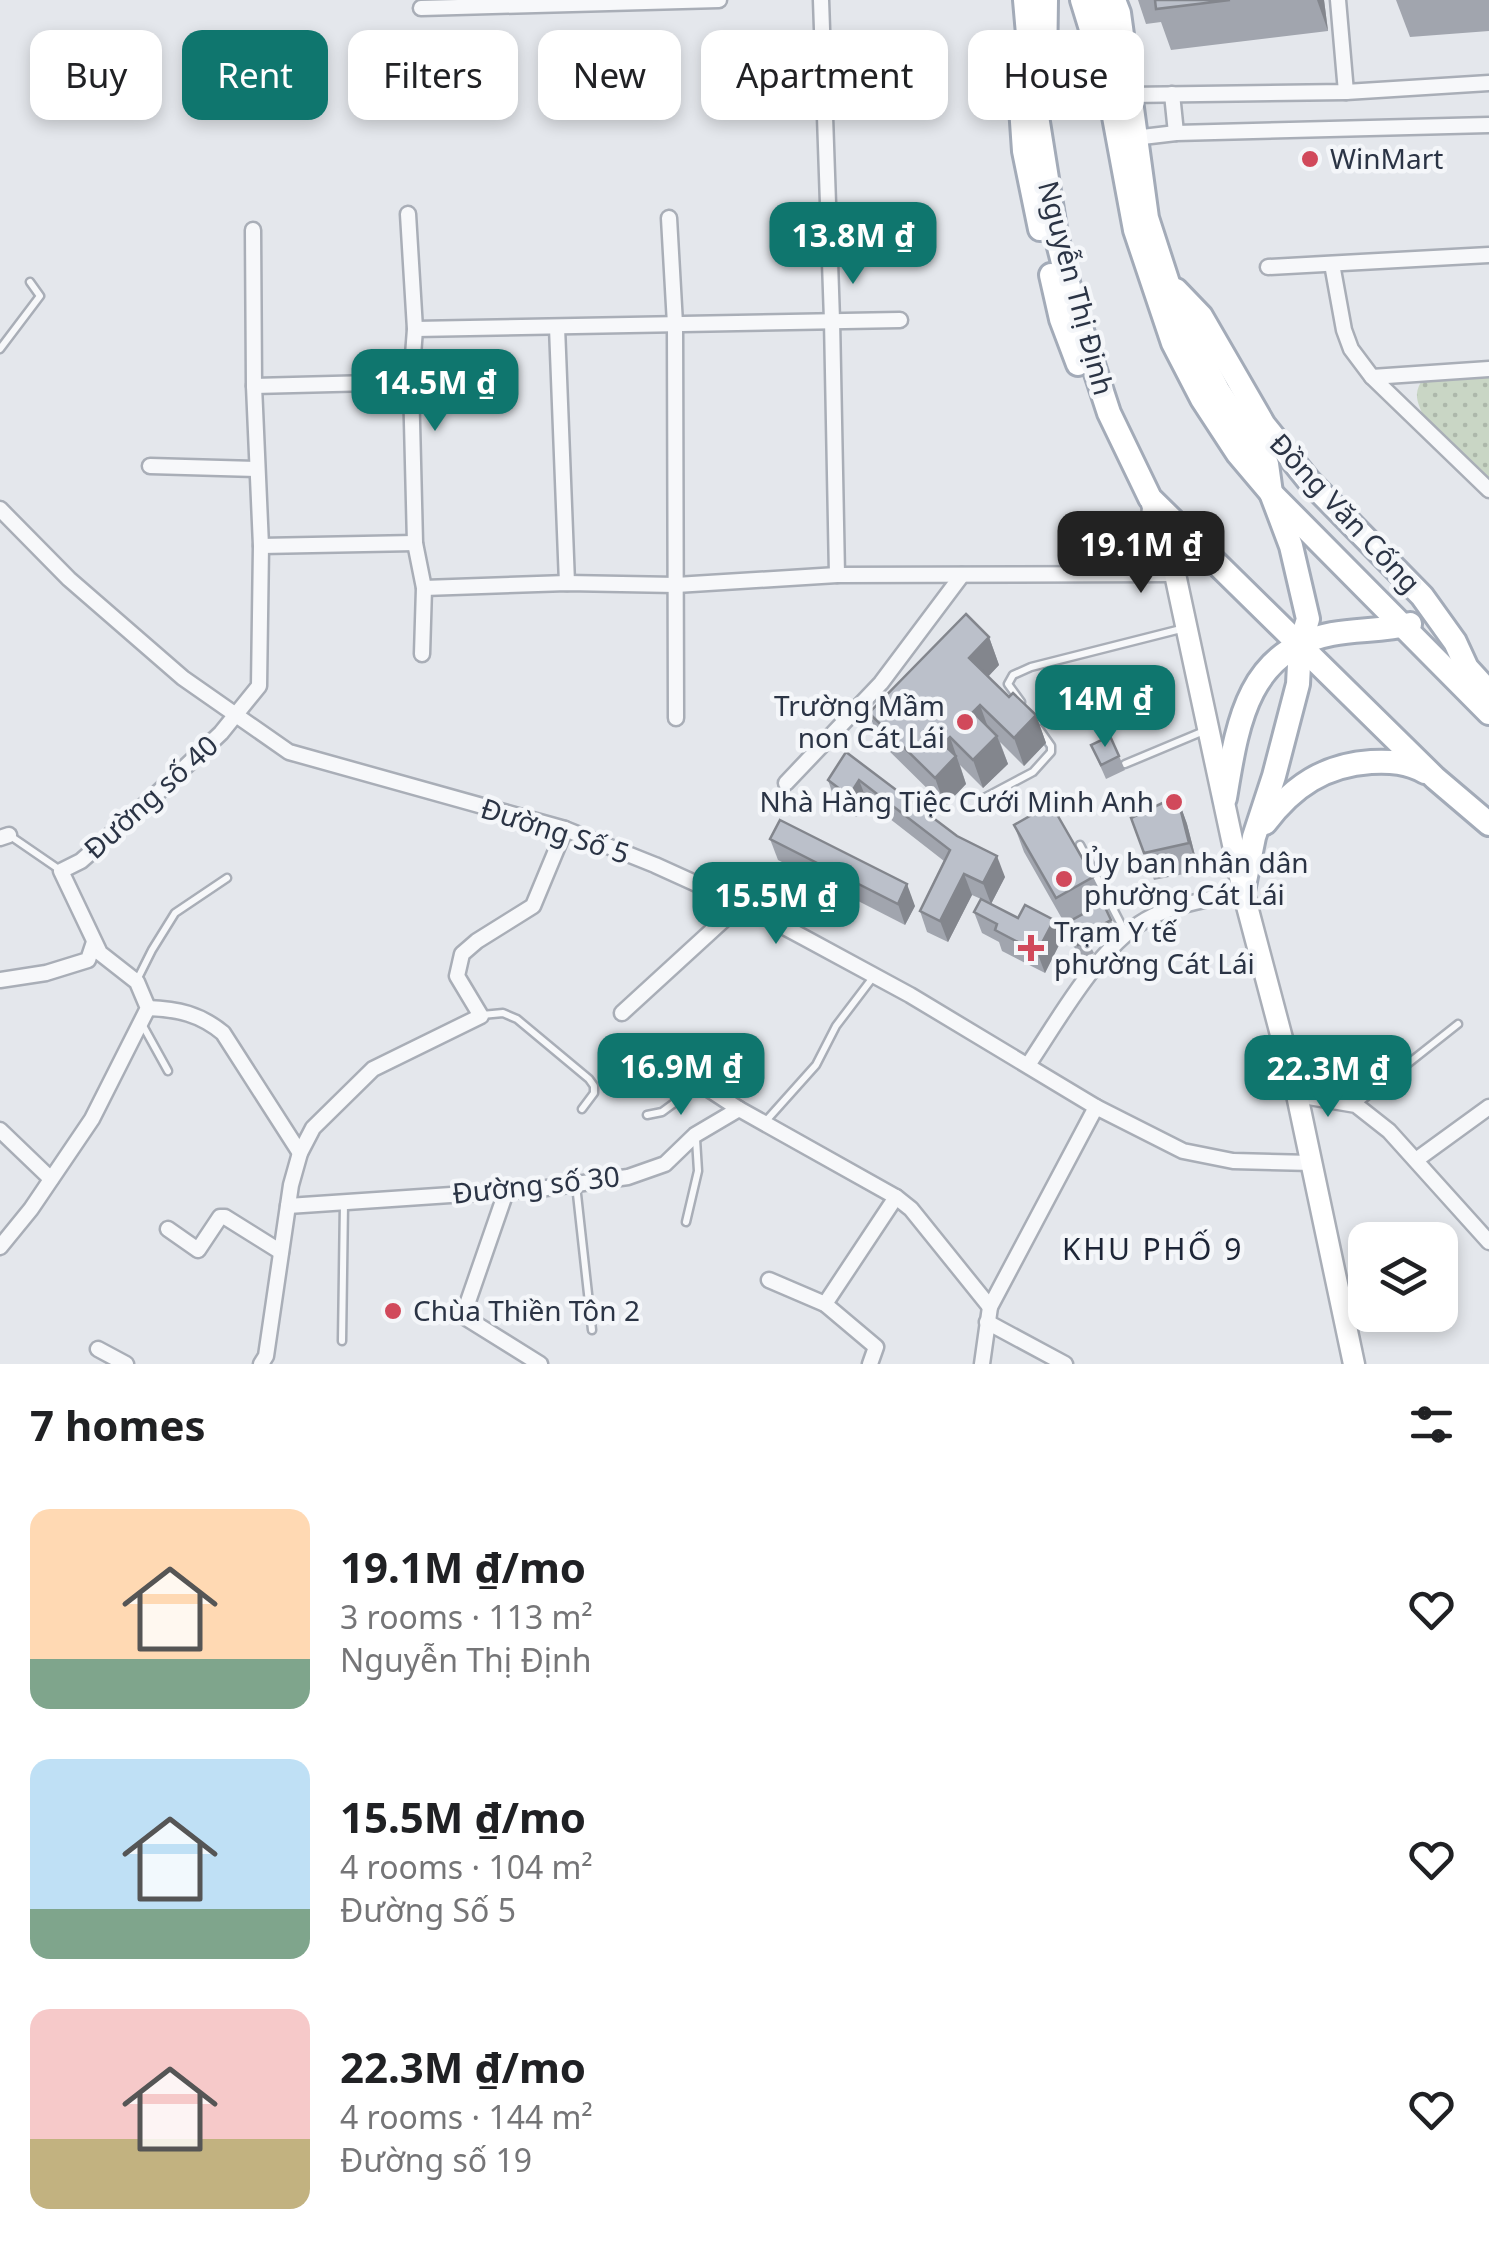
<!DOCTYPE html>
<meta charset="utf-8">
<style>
:root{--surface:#fff;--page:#f6f6f6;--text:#202124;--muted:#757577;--accent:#0f766e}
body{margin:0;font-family:"Noto Sans",sans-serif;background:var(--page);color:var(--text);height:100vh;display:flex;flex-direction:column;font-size:38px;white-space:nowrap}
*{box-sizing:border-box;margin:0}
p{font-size:32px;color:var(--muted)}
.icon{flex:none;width:55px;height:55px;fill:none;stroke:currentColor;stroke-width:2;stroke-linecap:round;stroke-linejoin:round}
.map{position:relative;height:1364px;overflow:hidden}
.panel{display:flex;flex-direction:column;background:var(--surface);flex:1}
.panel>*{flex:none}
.top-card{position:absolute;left:30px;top:30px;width:1430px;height:90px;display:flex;gap:20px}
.buttons{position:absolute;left:1348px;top:1222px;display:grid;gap:20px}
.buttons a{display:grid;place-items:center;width:110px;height:110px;border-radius:20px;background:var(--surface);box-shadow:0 5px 15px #0003;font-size:50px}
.price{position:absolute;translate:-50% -85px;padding:0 22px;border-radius:20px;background:var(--accent);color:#fff;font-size:32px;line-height:65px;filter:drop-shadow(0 2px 5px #0008)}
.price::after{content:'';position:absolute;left:50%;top:60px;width:30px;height:22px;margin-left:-15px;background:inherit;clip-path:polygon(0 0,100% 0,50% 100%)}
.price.active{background:#222;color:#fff}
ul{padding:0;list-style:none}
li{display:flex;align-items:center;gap:30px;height:250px;padding:0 30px}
li span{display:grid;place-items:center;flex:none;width:280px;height:200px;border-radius:20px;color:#555}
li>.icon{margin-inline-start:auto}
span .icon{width:120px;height:120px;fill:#fffc;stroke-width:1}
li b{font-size:42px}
h2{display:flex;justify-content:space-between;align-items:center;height:120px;padding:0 30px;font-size:42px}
.pill{padding:0 35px;border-radius:20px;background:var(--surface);box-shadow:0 5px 15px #0003;font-size:35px;line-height:90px}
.pill.active{background:var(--accent);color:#fff}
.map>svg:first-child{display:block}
.park{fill:url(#park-dots)}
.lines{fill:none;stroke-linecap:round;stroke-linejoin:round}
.service-casing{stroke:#a9aeb7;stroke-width:11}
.minor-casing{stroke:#a9aeb7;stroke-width:19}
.secondary-casing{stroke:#a9aeb7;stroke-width:25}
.primary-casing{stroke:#a3abb8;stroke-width:28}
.service{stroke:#f7f8fa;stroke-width:6}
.minor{stroke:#f7f8fa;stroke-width:14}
.secondary{stroke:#fff;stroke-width:20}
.primary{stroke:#fff;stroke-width:22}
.wall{fill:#a1a5ae}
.shaded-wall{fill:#83868d}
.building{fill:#bbc0ca;stroke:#83868d;stroke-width:2.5}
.poi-dot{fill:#d1495b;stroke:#f4f6f9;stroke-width:4}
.labels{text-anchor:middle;stroke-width:9;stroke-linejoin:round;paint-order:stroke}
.poi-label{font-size:28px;fill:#2b3445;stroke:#f4f6f9;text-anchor:start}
.street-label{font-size:28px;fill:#2b3445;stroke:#f4f6f9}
.neighbourhood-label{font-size:30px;letter-spacing:2.5px;fill:#1d2536;stroke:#f4f6f9}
</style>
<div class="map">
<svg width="1489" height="1364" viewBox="0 0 1489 1364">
<defs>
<pattern id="park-dots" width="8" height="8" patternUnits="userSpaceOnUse" patternTransform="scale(2.5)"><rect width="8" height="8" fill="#c9d6c5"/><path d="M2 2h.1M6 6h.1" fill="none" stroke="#adb8ab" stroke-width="1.8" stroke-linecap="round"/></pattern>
</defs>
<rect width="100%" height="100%" fill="#e4e7ec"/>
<path class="park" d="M1489,376V479L1422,413C1417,401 1414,394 1421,382Z"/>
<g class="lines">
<g class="service-casing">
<g id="service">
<path d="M0,349L40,296L30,282"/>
<path d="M1021,702L1008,684L1013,675L1031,667L1181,629"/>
<path d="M1125,764L1204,731"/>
<path d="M984,798L1033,772L1051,752V746L1039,729"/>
<path d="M9,835L60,870"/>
<path d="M1080,845L1125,932"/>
<path d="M137,980L152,950L175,913L227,878"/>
<path d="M482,1015L503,1013L517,1019L589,1079L594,1086V1093L582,1109"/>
<path d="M142,1024L168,1071"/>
<path d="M1357,1104L1458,1024"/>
<path d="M647,1115L662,1112L700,1084"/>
<path d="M765,1122L816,1065L836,1026L874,976"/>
<path d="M576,1185L592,1330"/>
<path d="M686,1222L698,1171L696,1139"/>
<path d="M342,1341L344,1203"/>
</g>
</g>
<g class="minor-casing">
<g id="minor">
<path d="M821,0L832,320L837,575"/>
<path d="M1338,0L1346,92"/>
<path d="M421,8L719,0"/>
<path d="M1172,94L1176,133"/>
<path d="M1129,95L1346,92L1489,83"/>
<path d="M1134,138L1176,133L1489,125"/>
<path d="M408,214L415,329L411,382L415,543L424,588L422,654"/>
<path d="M669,218L675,324L676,718"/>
<path d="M1332,264L1344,330L1351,349L1372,377L1489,490"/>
<path d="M1268,267L1489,255"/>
<path d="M557,327L567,583"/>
<path d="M415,329L900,320"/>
<path d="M1372,377L1489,369"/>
<path d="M254,386L411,382"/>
<path d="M150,466L257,469"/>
<path d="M0,509L69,579L183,678L289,752L565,829L655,865L741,904L803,937L910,995L1096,1107L1183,1151L1233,1161L1312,1163"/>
<path d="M261,546L415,543"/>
<path d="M1107,573C1131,555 1149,538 1150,507"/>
<path d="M424,588L567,583L676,585L837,575L1175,574"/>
<path d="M786,783L881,683L962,575"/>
<path d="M0,838L9,835"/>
<path d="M0,980L46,973L88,960L94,942"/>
<path d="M148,1008C178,1009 200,1014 223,1033L300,1153"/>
<path d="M622,1013L741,904"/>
<path d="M657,1061L681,1071L739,1109"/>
<path d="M1028,1065C1060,1018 1101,941 1153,916C1180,903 1214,899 1243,891"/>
<path d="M1297,1095L1356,1105L1389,1131L1489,1242"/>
<path d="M0,1130L51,1179"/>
<path d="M1416,1160L1489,1107"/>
<path d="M506,1192L463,1316L540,1364"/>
<path d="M288,1206L539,1189L628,1177L665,1164L695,1135L739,1109L896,1197L911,1209L990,1307"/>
<path d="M168,1229L198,1250L220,1217H225L281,1252"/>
<path d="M0,1247L31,1209L92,1119L148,1008L137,982L100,953L61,871L81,861L148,802L221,733L259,686L261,546L254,386L253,230"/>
<path d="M769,1280L825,1304L876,1347L870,1364"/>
<path d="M825,1304L896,1197"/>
<path d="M987,1322L1065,1364"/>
<path d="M98,1349L126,1364"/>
<path d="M261,1364L266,1356L291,1185L300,1153L313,1128L373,1069L481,1016L457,976L462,954L477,941L533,906L565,829"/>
<path d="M982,1364L990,1307L1096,1107"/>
</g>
</g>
<g class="secondary-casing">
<path id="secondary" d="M1150,498L1175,574L1243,891L1297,1095L1354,1364"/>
</g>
<g class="primary-casing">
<g id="primary">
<path d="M1025,0L1033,91L1056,235L1074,306L1109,413L1150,498L1435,778L1489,824"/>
<path d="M1082,0L1098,52"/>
<path d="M1114,0L1119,13L1147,218L1169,286L1190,335L1218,390L1267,464L1271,493L1291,546L1308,619L1300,645L1298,684L1274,776L1254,837L1243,891"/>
<path d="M1103,3L1107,79L1135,230L1173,343L1202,399L1238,454L1271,493L1489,713"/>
<path d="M1045,71L1046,0"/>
<path d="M1020,93L1024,151L1040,229"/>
<path d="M1051,275L1061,319L1078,364"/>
<path d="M1176,290L1201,316L1264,425L1309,481L1422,596L1455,642L1467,668L1489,692"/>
<path d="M1225,798C1237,727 1246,650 1332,634C1358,629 1384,631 1410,624"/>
<path d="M1265,823C1293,786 1325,765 1371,762C1390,761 1408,762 1425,772"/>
</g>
</g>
<use href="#service" class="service"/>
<use href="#minor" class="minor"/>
<use href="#secondary" class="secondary"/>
<use href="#primary" class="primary"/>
</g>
<g class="wall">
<path d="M1138,0H1324L1328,31L1171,50L1161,22L1146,24Z"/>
<path d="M1396,0H1489V31L1410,37Z"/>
<path d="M989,637L999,665L988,677L1009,697L1036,715L1046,743L1024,766L1000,742L1008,764L983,788L960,765L966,784L945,806L879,741L869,713Z"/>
<path d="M1091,745L1119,756L1125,770L1106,779Z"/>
<path d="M846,752L1005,877L991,904L1018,918L1054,920L1061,941L1045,973L1002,951L999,942L982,933L974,912L981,899L972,895L948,942L927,932L920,911L944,861L867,801L856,817L835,801L828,780Z"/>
<path d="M1177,796L1187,824L1199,871L1154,880L1131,818Z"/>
<path d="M1014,825L1093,877L1117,934L1091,947L1094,953L1083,959L1068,939L1063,925L1065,924L1024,852Z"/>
<path d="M770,839L915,906L905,925L778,860Z"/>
</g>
<g class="shaded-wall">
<path d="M1317,0H1324L1328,31Z"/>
<path d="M989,637L999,665L979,686L969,658Z"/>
<path d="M980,705L990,733L973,712Z"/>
<path d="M1036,715L1046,743L1024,766L1014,738Z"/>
<path d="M997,736L1008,764L983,788L973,760Z"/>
<path d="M950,737L966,784L945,806L935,778L943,744Z"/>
<path d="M859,780L867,801L856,817L849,796Z"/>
<path d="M1177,796L1187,824L1199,871L1189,843Z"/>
<path d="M997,856L1005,877L991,904L983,883Z"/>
<path d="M964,874L972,895L948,942L940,921Z"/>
<path d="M907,884L915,906L905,925L898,904Z"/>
<path d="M1054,920L1061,941L1045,973L1037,952Z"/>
</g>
<g class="building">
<path d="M1155,0H1230L1156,9Z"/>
<path d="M966,614L989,637L969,658L1009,697L1013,693L1036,715L1014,738L980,705L973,712L997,736L973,760L950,737L943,744L956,756L935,778L869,713Z"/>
<path d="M1110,736L1119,756L1101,765L1091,745Z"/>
<path d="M846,752L957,836L997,856L983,883L964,874L940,921L920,911L950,850L859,780L849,796L828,780Z"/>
<path d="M1177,796L1189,843L1144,853L1131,818Z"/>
<path d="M1051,804L1093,877L1056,898L1014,825Z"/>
<path d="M780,820L907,884L898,904L770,839Z"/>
<path d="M981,899L1018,918L1025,905L1054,920L1037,952L995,930L997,924L974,912Z"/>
<path d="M1103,903L1111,920L1085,934L1088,939L1078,945L1063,925Z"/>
</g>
<g class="poi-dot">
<circle cx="1310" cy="159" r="10"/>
<circle cx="965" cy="722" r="10"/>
<circle cx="1174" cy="802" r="10"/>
<circle cx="1064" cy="879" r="10"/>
<path d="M1026 933h10v10h10v10h-10v10h-10v-10h-10v-10h10z"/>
<circle cx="393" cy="1311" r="10"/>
</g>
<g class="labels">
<g class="poi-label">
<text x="1330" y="169">WinMart</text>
<text x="945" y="716" text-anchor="end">Trường Mầm<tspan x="945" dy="32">non Cát Lái</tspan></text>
<text x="1154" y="812" text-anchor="end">Nhà Hàng Tiệc Cưới Minh Anh</text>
<text x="1084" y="873">Ủy ban nhân dân<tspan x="1084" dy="32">phường Cát Lái</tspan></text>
<text x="1054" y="942">Trạm Y tế<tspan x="1054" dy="32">phường Cát Lái</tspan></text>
<text x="413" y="1321">Chùa Thiền Tôn 2</text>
</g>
<g class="street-label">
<text transform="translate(1076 288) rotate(75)" y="10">Nguyễn Thị Định</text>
<text transform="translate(1345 513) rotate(47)" y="10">Đồng Văn Cống</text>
<text transform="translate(151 797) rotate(-42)" y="10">Đường số 40</text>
<text transform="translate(555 831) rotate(18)" y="10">Đường Số 5</text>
<text transform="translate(536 1185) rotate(-6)" y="10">Đường số 30</text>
</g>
<g class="neighbourhood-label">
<text x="1153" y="1260">KHU PHỐ 9</text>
</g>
</g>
</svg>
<div class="buttons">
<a><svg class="icon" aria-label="layers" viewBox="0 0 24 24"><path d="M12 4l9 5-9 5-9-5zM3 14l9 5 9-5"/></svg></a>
</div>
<b class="price" style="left:853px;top:287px">13.8M ₫</b>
<b class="price" style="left:435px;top:434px">14.5M ₫</b>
<b class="price active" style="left:1141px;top:596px">19.1M ₫</b>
<b class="price" style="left:1105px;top:750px">14M ₫</b>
<b class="price" style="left:776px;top:947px">15.5M ₫</b>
<b class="price" style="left:681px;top:1118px">16.9M ₫</b>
<b class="price" style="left:1328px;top:1120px">22.3M ₫</b>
<div class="top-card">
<a class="pill">Buy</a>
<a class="pill active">Rent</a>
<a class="pill">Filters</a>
<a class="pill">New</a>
<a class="pill">Apartment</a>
<a class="pill">House</a>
</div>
</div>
<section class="panel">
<h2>7 homes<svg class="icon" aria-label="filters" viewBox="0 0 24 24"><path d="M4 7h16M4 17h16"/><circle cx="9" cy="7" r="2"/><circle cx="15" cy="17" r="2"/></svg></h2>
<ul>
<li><span style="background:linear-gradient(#ffd9b3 75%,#7fa58c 0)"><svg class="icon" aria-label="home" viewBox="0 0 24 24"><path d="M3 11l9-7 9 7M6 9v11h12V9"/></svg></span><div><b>19.1M ₫/mo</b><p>3 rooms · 113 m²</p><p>Nguyễn Thị Định</p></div><svg class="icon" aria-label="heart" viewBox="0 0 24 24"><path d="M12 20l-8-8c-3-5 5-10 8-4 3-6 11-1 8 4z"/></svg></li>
<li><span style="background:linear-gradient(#bfe0f5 75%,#7fa58c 0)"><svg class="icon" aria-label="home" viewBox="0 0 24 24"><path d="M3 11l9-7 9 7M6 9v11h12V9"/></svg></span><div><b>15.5M ₫/mo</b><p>4 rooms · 104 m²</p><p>Đường Số 5</p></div><svg class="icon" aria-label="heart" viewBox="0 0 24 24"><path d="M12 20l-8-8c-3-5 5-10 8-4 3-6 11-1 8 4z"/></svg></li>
<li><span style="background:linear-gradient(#f6c9c9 65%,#c2b280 0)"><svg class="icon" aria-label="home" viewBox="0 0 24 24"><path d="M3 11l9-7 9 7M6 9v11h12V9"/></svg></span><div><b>22.3M ₫/mo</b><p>4 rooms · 144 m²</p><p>Đường số 19</p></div><svg class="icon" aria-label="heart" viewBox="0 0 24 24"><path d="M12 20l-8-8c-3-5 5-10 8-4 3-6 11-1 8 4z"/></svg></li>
</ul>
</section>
